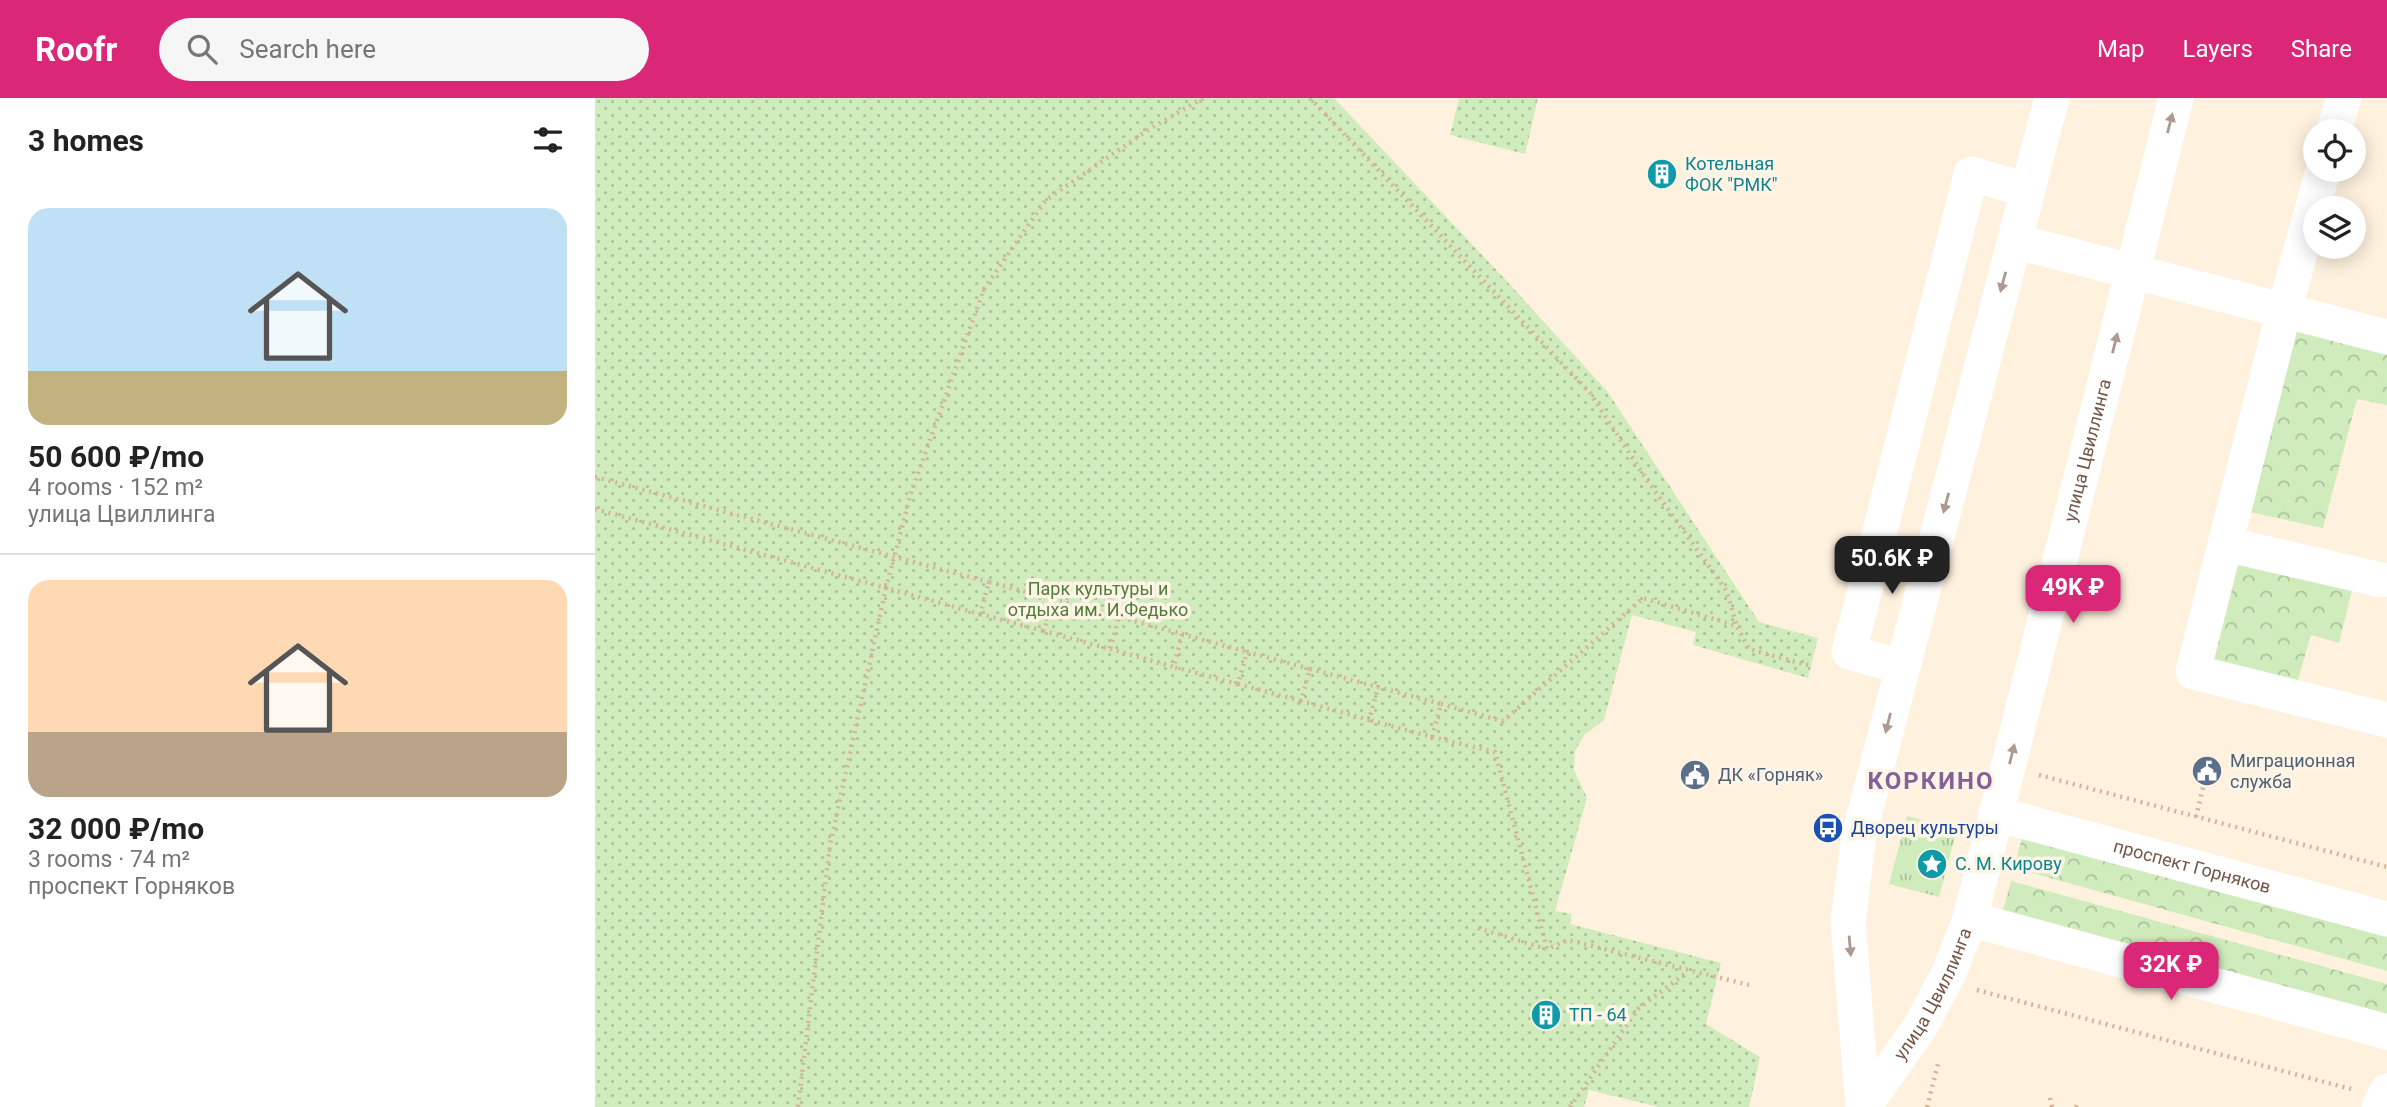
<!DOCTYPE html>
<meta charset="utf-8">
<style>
:root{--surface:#fff;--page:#f6f6f6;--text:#222;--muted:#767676;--line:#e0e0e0;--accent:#db2777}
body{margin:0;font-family:Roboto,sans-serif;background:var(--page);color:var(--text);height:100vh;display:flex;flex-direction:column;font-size:26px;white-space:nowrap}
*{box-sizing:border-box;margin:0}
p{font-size:23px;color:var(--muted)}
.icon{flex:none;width:38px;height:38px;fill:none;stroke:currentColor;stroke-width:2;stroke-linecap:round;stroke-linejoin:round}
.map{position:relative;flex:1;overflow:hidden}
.details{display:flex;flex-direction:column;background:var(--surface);width:595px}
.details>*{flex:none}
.tools{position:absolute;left:1708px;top:21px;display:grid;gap:14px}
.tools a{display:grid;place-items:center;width:63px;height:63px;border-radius:50%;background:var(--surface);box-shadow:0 4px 18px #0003;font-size:35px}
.price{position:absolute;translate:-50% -60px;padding:0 16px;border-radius:14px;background:var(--accent);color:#fff;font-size:23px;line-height:46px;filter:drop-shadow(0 2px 4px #0008)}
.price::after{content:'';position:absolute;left:50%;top:42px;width:21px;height:16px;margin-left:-10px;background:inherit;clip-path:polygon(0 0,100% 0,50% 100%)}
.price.selected{background:#222;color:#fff}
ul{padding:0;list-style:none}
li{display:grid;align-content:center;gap:14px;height:371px;padding:0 28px}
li+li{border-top:2px solid var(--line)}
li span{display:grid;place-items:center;height:217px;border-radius:21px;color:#555}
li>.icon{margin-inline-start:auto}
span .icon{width:126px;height:126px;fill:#fffc;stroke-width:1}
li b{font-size:30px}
h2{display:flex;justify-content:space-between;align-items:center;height:84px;padding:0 28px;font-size:30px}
header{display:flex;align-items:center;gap:42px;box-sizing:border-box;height:98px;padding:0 35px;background:var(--accent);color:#fff}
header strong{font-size:33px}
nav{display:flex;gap:38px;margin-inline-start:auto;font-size:24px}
.search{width:490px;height:63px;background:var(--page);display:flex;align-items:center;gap:18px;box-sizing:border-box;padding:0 24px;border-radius:38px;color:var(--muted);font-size:26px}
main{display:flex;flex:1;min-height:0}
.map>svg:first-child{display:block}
.grass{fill:url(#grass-tufts)}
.forest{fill:url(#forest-crowns)}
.park{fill:url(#park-dots)}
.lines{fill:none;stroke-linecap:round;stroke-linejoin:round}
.path{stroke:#d9b098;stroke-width:4.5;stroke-dasharray:2 5;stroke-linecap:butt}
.minor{stroke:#fff;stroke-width:35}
.oneway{fill:#ac998f}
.labels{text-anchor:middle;stroke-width:7;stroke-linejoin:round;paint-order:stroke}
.culture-label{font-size:18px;fill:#0d838f;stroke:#fff5e6;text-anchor:start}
.street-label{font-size:18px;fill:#755545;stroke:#fff5e6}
.park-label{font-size:18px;fill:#507c3c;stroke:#fff5e6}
.service-label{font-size:18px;fill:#4e5e75;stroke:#fff5e6;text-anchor:start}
.transit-label{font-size:18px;fill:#164399;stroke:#fff5e6;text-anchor:start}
.district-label{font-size:24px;font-weight:bold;letter-spacing:2px;fill:#856099;stroke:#fff5e6}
</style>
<header>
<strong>Roofr</strong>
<div class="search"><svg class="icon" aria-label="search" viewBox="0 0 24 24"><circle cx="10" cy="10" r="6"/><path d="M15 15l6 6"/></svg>Search here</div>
<nav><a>Map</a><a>Layers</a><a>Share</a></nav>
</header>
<main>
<section class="details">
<h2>3 homes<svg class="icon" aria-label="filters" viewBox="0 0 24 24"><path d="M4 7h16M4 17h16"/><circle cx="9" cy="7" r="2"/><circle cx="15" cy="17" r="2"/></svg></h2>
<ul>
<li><span style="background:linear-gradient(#bfe0f5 75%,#c2b280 0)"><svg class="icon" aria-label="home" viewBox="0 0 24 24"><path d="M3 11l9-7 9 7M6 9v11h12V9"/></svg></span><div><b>50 600 ₽/mo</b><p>4 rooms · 152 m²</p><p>улица Цвиллинга</p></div></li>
<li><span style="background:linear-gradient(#ffd9b3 70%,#b9a48a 0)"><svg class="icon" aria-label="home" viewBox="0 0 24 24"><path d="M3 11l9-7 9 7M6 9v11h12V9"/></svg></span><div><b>32 000 ₽/mo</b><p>3 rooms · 74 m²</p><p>проспект Горняков</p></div></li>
</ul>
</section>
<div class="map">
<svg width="1792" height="1009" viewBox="0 0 1792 1009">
<defs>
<pattern id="grass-tufts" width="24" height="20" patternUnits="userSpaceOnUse" patternTransform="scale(1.75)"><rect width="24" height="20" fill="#d0ecbc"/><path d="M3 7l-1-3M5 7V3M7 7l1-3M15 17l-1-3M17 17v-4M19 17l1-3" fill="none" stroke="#adc29b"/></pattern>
<pattern id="forest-crowns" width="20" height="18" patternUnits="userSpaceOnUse" patternTransform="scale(1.75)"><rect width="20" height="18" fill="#d0ecbc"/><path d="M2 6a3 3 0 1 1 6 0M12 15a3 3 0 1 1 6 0" fill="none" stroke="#adc29b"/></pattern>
<pattern id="park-dots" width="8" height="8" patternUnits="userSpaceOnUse" patternTransform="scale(1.75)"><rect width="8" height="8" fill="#d0ecbc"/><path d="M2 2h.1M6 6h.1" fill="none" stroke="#adc29b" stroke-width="1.8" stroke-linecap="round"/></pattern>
</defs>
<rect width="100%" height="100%" fill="#fef1de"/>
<path class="grass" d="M1312,718L1362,731L1344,799L1294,786Z"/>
<g class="forest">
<path d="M1696,227L1792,253V307L1762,301L1728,430L1650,413Z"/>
<path d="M1638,458L1758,488L1744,545L1716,537L1700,592L1611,567Z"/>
<path d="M1428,736L1792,836V873L1419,770Z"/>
<path d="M1416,783L1792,886V916L1408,812Z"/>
</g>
<g class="park">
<path d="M0,0H739L907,178L1012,293L1164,524L1223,540L1213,580L1098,547L1101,534L1037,517L1009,622L989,637L980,653L979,672L992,700L960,813L977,816L975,826L1126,865L1111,926L1165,959L1154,1009H1064L994,992L989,1009H0Z"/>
<path d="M864,0H943L930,56L855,37Z"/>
</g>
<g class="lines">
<g class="path">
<path d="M608,0L553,32L451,102L389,191L316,395L291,490L385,516L394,484L458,501L449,533L515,551L524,519L587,536L579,569L643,586L652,554L715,571L706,603L774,622L783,589L846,606L837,639L774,622"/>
<path d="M715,0L995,295L1052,382L1131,492L1142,528"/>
<path d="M0,379L394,484"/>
<path d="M0,411L291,490L235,747L203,1009"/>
<path d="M458,501L524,519"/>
<path d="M385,516L449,533"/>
<path d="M587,536L652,554"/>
<path d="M515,551L579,569"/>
<path d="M715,571L783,589"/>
<path d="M643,586L706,603"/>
<path d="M846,606L908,623L1048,500L1142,528L1154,551L1216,568"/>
<path d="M837,639L900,654L952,851L973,842L1154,887"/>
<path d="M1444,677L1792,769"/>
<path d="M1601,719L1612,673"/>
<path d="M883,830L951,851"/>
<path d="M1382,892L1756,991"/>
<path d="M1455,1000L1457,1009"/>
<path d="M975,1009L1043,911L1092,874"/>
<path d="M1332,1009L1343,966"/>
<path d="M1481,1009L1482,1007"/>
</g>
<g class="minor">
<path d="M1739,33L1749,0"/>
<path d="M1728,72L1689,213L1598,574L1792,622"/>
<path d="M1419,143L1792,239"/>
<path d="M1630,446L1787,482"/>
<path d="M1308,569L1254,554L1376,76L1432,92"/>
<path id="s1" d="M1401,716L1792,821"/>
<path d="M1375,821L1792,934"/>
<path d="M1268,1009L1253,823L1264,737L1457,0"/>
<path id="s2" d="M1269,1009L1325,929L1354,875L1375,821L1581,0"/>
<path d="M1784,1009L1792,993"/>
</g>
</g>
<defs><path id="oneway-solid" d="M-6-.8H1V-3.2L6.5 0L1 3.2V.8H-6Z" transform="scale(1.75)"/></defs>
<g class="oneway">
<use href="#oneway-solid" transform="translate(1575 25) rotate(-76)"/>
<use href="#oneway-solid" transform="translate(1408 184) rotate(105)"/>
<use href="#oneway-solid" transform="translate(1520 245) rotate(-76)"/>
<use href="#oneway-solid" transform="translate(1351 405) rotate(105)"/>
<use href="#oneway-solid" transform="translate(1293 625) rotate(104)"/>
<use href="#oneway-solid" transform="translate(1417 656) rotate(-76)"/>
<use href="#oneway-solid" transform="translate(1255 848) rotate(85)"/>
</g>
<defs>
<g id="building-disc" transform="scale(1.575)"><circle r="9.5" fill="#0f9aa8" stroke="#fff5e6"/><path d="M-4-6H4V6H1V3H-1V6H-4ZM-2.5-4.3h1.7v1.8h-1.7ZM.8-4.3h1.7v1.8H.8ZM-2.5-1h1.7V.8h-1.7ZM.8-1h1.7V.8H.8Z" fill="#fff"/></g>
<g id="civic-disc" transform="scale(1.575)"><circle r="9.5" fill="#5c6f8a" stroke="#fff5e6"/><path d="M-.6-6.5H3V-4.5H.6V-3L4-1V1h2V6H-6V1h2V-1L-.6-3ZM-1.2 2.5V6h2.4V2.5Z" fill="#fff"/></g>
<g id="bus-disc" transform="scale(1.575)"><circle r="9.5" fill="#1a4fb4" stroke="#fff5e6"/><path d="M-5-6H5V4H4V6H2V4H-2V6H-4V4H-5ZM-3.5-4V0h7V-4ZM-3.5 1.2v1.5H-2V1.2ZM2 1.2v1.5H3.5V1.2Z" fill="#fff"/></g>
<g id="sight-disc" transform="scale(1.575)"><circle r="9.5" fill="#0f9aa8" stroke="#fff5e6"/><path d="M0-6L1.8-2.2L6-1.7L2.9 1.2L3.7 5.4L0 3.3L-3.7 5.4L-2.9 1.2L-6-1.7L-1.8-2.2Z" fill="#fff"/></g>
</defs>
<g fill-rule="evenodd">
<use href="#building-disc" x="1067" y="76"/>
<use href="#civic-disc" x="1612" y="673"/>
<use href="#civic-disc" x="1100" y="677"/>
<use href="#bus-disc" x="1233" y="730"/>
<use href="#sight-disc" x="1337" y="766"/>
<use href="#building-disc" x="951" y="917"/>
</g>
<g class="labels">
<g class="culture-label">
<text x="1090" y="72">Котельная<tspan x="1090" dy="21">ФОК "РМК"</tspan></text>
<text x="1360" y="772">С. М. Кирову</text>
<text x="974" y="923">ТП - 64</text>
</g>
<g class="street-label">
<text dy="6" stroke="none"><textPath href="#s2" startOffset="700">улица Цвиллинга</textPath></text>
<text dy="6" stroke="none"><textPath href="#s1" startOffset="203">проспект Горняков</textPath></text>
<text dy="6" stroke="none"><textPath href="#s2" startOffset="133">улица Цвиллинга</textPath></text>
</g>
<g class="park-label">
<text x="503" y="497">Парк культуры и<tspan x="503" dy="21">отдыха им. И.Федько</tspan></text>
</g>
<g class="service-label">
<text x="1635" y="669">Миграционная<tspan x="1635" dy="21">служба</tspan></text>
<text x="1123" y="683">ДК «Горняк»</text>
</g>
<g class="transit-label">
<text x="1256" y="736">Дворец культуры</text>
</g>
<g class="district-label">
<text x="1336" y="691">КОРКИНО</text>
</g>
</g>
</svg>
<div class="tools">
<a><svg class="icon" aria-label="locate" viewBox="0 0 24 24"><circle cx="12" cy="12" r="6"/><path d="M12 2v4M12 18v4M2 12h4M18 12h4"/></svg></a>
<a><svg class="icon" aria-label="layers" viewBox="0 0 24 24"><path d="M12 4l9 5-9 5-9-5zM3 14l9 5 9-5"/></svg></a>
</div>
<b class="price selected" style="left:1297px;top:498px">50.6K ₽</b>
<b class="price" style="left:1478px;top:527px">49K ₽</b>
<b class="price" style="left:1576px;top:904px">32K ₽</b>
</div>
</main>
